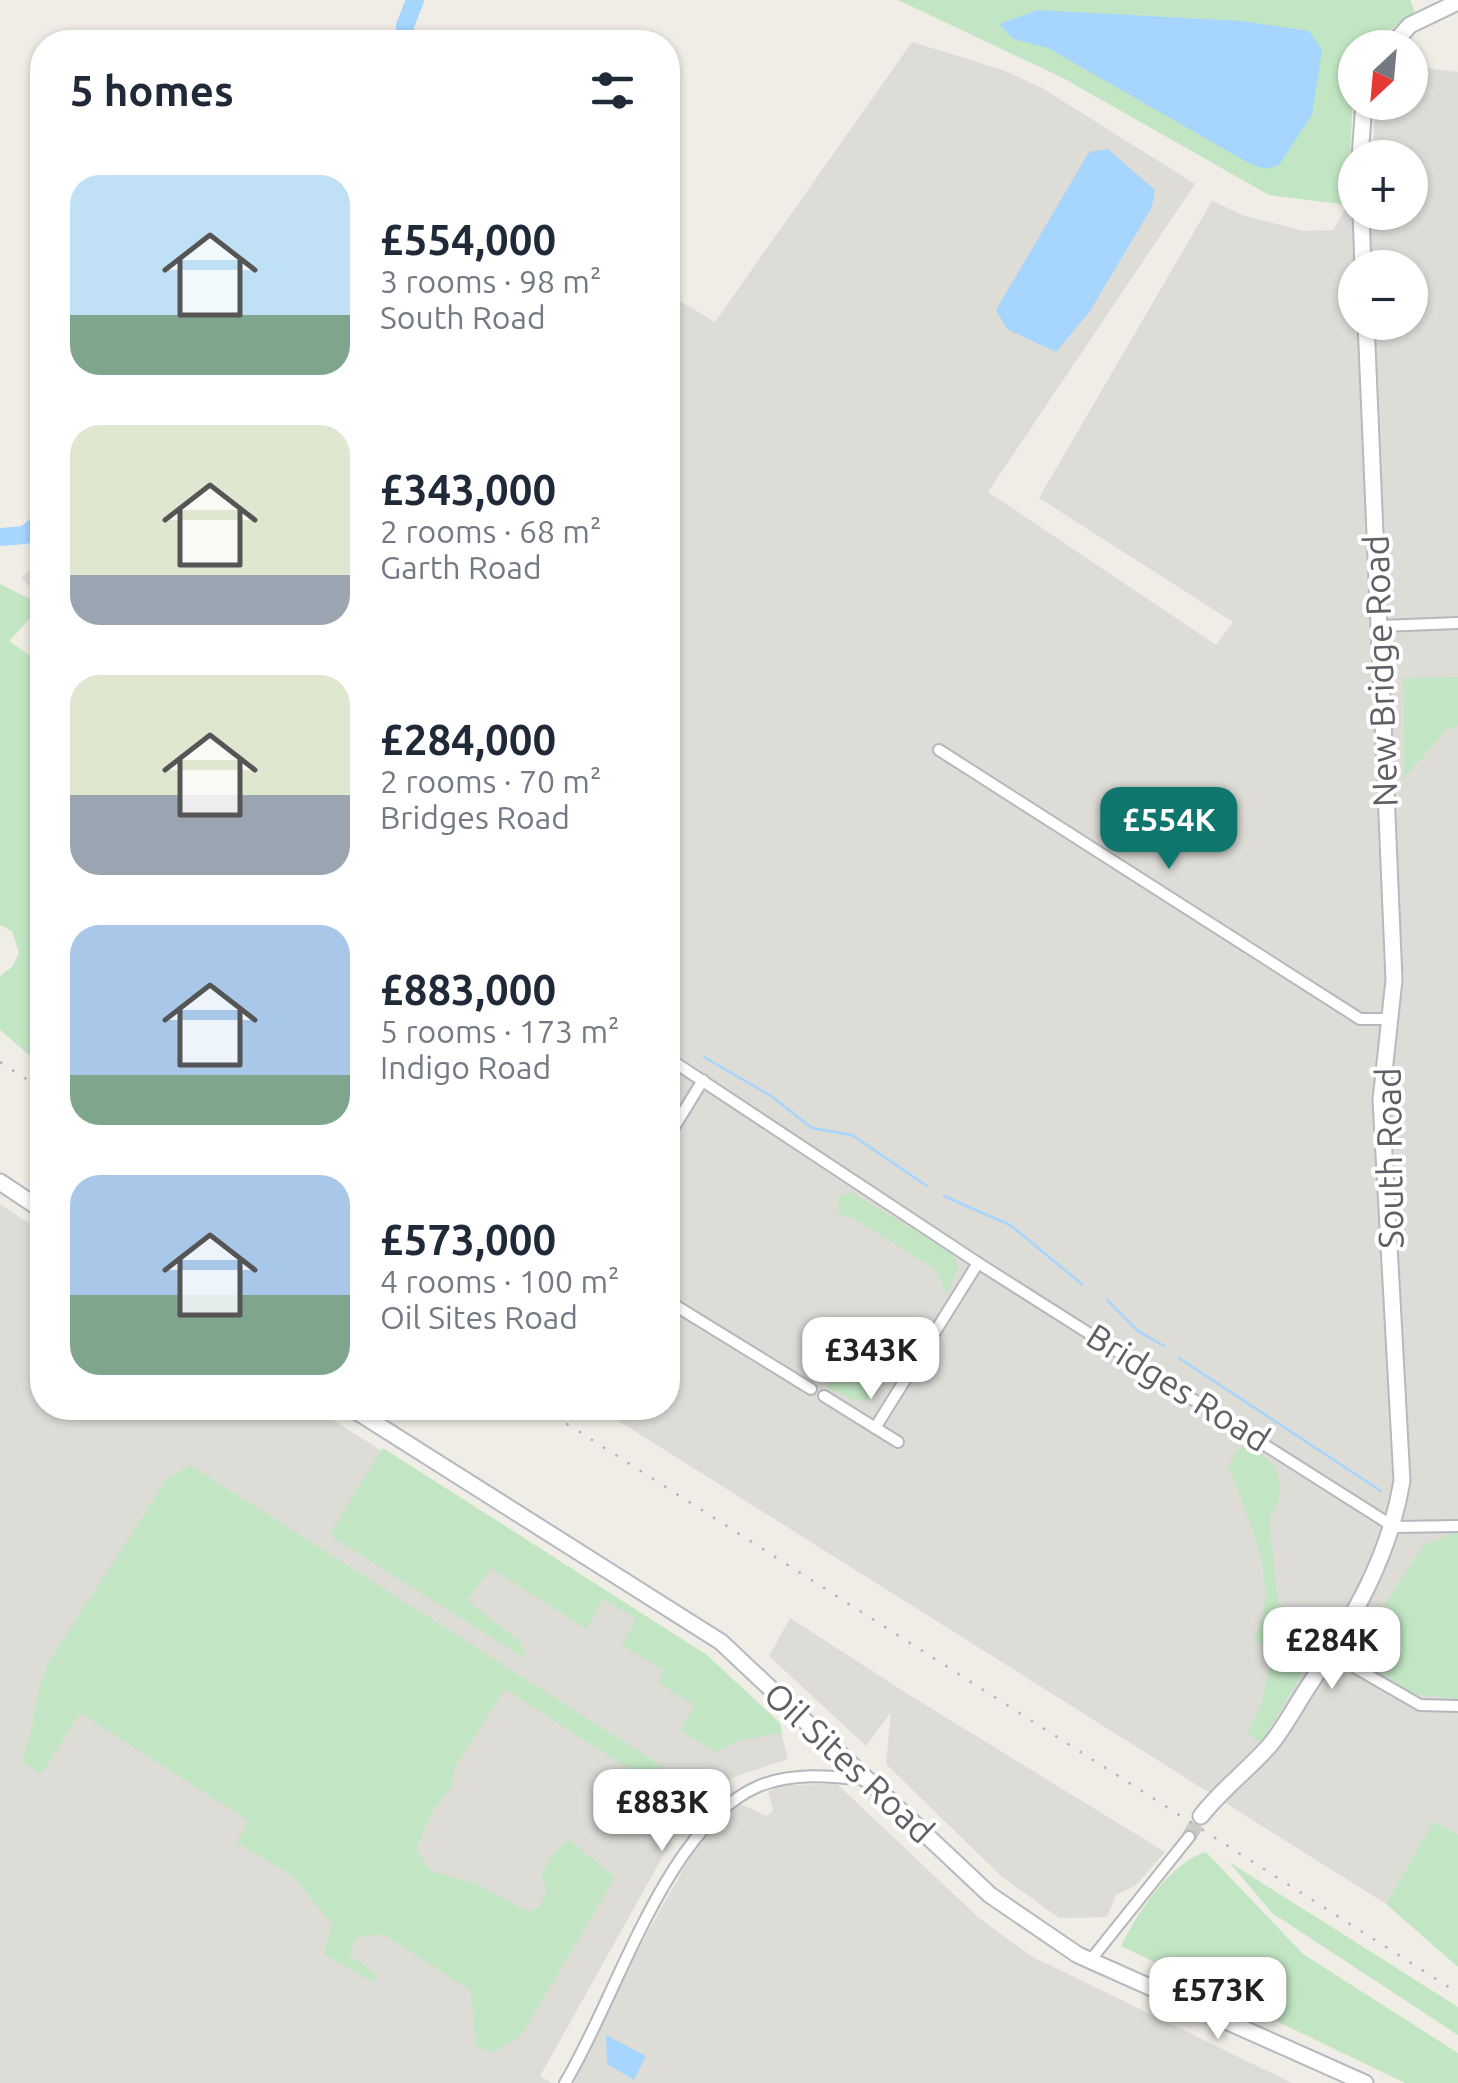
<!DOCTYPE html>
<meta charset="utf-8">
<style>
:root{--surface:#fff;--page:#f2f2f3;--text:#1f2937;--muted:#747a83;--accent:#0f766e}
body{margin:0;font-family:Ubuntu,sans-serif;background:var(--page);color:var(--text);height:100vh;display:flex;flex-direction:column;font-size:38px;white-space:nowrap}
*{box-sizing:border-box;margin:0}
p{font-size:32px;color:var(--muted)}
.icon{flex:none;width:55px;height:55px;fill:none;stroke:currentColor;stroke-width:2;stroke-linecap:round;stroke-linejoin:round}
.map{position:relative;flex:1;overflow:hidden}
.sheet{position:absolute;left:30px;top:30px;width:650px;height:1390px;display:flex;flex-direction:column;background:var(--surface);border-radius:40px;box-shadow:0 2px 8px #0004}
.sheet>*{flex:none}
.needle{width:65px;rotate:206deg}
.fabs{position:absolute;left:1338px;top:30px;display:grid;gap:20px}
.fabs a{display:grid;place-items:center;width:90px;height:90px;border-radius:50%;background:var(--surface);box-shadow:0 2px 8px #0004;font-size:50px}
.price{position:absolute;translate:-50% -85px;padding:0 22px;border-radius:20px;background:#fff;color:#222;font-size:32px;line-height:65px;filter:drop-shadow(0 2px 5px #0008)}
.price::after{content:'';position:absolute;left:50%;top:60px;width:30px;height:22px;margin-left:-15px;background:inherit;clip-path:polygon(0 0,100% 0,50% 100%)}
.price.selected{background:var(--accent);color:#fff}
ul{padding:0;list-style:none}
li{display:flex;align-items:center;gap:30px;height:250px;padding:0 40px}
li span{display:grid;place-items:center;flex:none;width:280px;height:200px;border-radius:30px;color:#555}
li>.icon{margin-inline-start:auto}
span .icon{width:120px;height:120px;fill:#fffc;stroke-width:1}
li b{font-size:42px}
h2{display:flex;justify-content:space-between;align-items:center;height:120px;padding:0 40px;font-size:42px}
.map>svg:first-child{display:block}
.industrial{fill:#dedcd7;fill-rule:evenodd}
.green{fill:#c2e6c3}
.water{fill:#a6d5fe}
.lines{fill:none;stroke-linecap:round;stroke-linejoin:round}
.stream{stroke:#a6d5fe;stroke-width:2.5}
.river{stroke:#a6d5fe;stroke-width:18}
.secondary-tunnel{stroke:#cacac5;stroke-width:15;stroke-dasharray:15 8;stroke-linecap:butt}
.street-casing{stroke:#b5b7bc;stroke-width:14}
.secondary-casing{stroke:#b6b9bf;stroke-width:19}
.street{stroke:#fff;stroke-width:10}
.secondary{stroke:#fff;stroke-width:15}
.rail{stroke:#b4b4b5;stroke-width:2.5;stroke-dasharray:2.5 12;stroke-linecap:butt}
.labels{text-anchor:middle;stroke-width:8;stroke-linejoin:round;paint-order:stroke}
.street-label{font-size:35px;fill:#5d6065;stroke:#fff}
</style>
<div class="map">
<svg width="1458" height="2083" viewBox="0 0 1458 2083">
<rect width="100%" height="100%" fill="#efede5"/>
<g class="industrial">
<path d="M912,42L1003,70L1042,88L1195,184L988,492L1216,645L1233,622L1039,498L1212,201L1245,216L1304,231L1333,230L1348,205H1355V212H1410V158L1373,157L1375,103L1410,102V66L1458,72V1835L1434,1821L1386,1904L598,1408H668V294L715,322ZM1355,268H1410V322H1355Z"/>
<path d="M42,561V599L21,578Z"/>
<path d="M0,1204L42,1232V1408H314L704,1655L779,1724L788,1759L731,1778L701,1800L681,1824L540,2076L552,2083H0Z"/>
<path d="M790,1618L903,1691L1165,1852L1135,1886L1116,1895L1107,1917L1059,1918L1001,1876L886,1764L891,1712L866,1746L769,1656Z"/>
<path d="M837,1784L979,1918L1031,1956L1292,2083H574L619,1983L696,1847L740,1804L767,1816L773,1810L768,1791L781,1785Z"/>
</g>
<g class="green">
<path d="M898,0H1410L1415,12L1366,47L1355,48L1348,205L1269,195L1063,78Z"/>
<path d="M0,584L42,605L9,641L42,664V1066L0,1030V976L12,967L19,953L12,931L0,925Z"/>
<path d="M1458,677V725L1446,730L1404,778L1403,678Z"/>
<path d="M851,1192L951,1252L958,1267L947,1295L935,1269L855,1219L839,1214L838,1196Z"/>
<path d="M917,1316C919,1339 903,1349 889,1363L875,1355L870,1339L895,1325L910,1324Z"/>
<path d="M845,1361H850L881,1389L871,1399L853,1400L828,1388V1381Z"/>
<path d="M1252,1446C1278,1463 1291,1490 1269,1516L1278,1603L1302,1620C1294,1639 1291,1652 1305,1668L1262,1743L1247,1734L1262,1701L1273,1652L1253,1639C1284,1588 1247,1516 1228,1466L1238,1449Z"/>
<path d="M383,1448L707,1655L780,1723L782,1733L742,1740L715,1752L680,1730L695,1706L658,1682L664,1671L622,1645L636,1619L603,1599L586,1629L491,1568L467,1600L520,1642L527,1660L329,1535Z"/>
<path d="M190,1465L671,1772L660,1789L505,1689L455,1767L452,1785L432,1812L416,1849L431,1871L476,1884L529,1912L539,1907L547,1891L541,1875L555,1852L569,1840L615,1877L520,2037L491,2053L476,2045L471,1991L383,1934L358,1937L348,1954L377,1975L374,1983L324,1954L332,1925L293,1876L236,1842L249,1821L80,1713L41,1774L21,1761C36,1729 33,1696 48,1663L167,1479Z"/>
<path d="M1458,1532V1699L1412,1694L1352,1653L1425,1544Z"/>
<path d="M1434,1821L1458,1835V1967L1386,1904Z"/>
<path d="M1206,1852L1303,1954L1458,2053V2083H1405L1121,1946C1137,1913 1171,1862 1206,1852Z"/>
<path d="M1229,1862L1458,2007V2035L1272,1913Z"/>
</g>
<g class="water">
<path d="M1038,10L1241,21L1309,31L1322,50L1312,115L1279,165L1266,169L1252,165L1048,48L1013,39L999,24Z"/>
<path d="M1108,149L1155,190L1152,207L1090,311L1056,352L1007,329L996,310L1089,152Z"/>
<path d="M606,2035L646,2056L634,2080L607,2064Z"/>
</g>
<g class="lines">
<g class="stream">
<path d="M25,535L42,555"/>
<path d="M704,1057L771,1096L812,1128L852,1135L927,1186"/>
<path d="M944,1196L1010,1225L1082,1284"/>
<path d="M1107,1300L1138,1331L1164,1346"/>
<path d="M1179,1358L1381,1491"/>
</g>
<g class="river">
<path d="M405,42V26L415,0"/>
<path d="M0,537L25,535L42,521"/>
</g>
<path class="secondary-tunnel" d="M1189,1837L1201,1816"/>
<g class="street-casing">
<g id="street">
<path d="M1381,626L1458,623"/>
<path d="M939,750L1360,1019H1391"/>
<path d="M668,1058L978,1263L1394,1527L1458,1526"/>
<path d="M668,1137L703,1080"/>
<path d="M668,1301L811,1389"/>
<path d="M824,1396L898,1442"/>
<path d="M875,1428L978,1263"/>
<path d="M1330,1653L1420,1705L1458,1706"/>
<path d="M1089,1962L1189,1837"/>
<path d="M565,2083C616,1999 666,1825 759,1786C793,1772 831,1776 866,1780"/>
</g>
</g>
<g class="secondary-casing">
<g id="secondary">
<path d="M1389,48L1410,25L1458,2"/>
<path d="M1360,158L1364,102"/>
<path d="M1361,212L1363,268"/>
<path d="M0,1182L42,1210"/>
<path d="M351,1408L721,1642L990,1895L1078,1955L1365,2083"/>
<path d="M1201,1816C1222,1789 1248,1770 1270,1745C1286,1726 1298,1701 1312,1681C1354,1616 1389,1558 1402,1481L1381,1100L1394,980L1366,322"/>
</g>
</g>
<use href="#street" class="street"/>
<use href="#secondary" class="secondary"/>
<g class="rail">
<path d="M0,1062L42,1089"/>
<path d="M542,1408L1458,1993"/>
</g>
</g>
<g class="labels">
<g class="street-label">
<text transform="translate(1381 671) rotate(-92)" y="12">New Bridge Road</text>
<text transform="translate(1390 1158) rotate(-91)" y="12">South Road</text>
<text transform="translate(1178 1388) rotate(32)" y="12">Bridges Road</text>
<text transform="translate(849 1763) rotate(43)" y="12">Oil Sites Road</text>
</g>
</g>
</svg>
<div class="fabs">
<a><svg class="needle" viewBox="-14 -14 28 28"><path d="M0-13l5 13h-10z" fill="#e53935"/><path d="M0 13l5-13h-10z" fill="#747a83"/></svg></a>
<a>+</a>
<a>−</a>
</div>
<b class="price selected" style="left:1169px;top:872px">£554K</b>
<b class="price" style="left:871px;top:1402px">£343K</b>
<b class="price" style="left:1332px;top:1692px">£284K</b>
<b class="price" style="left:662px;top:1854px">£883K</b>
<b class="price" style="left:1218px;top:2042px">£573K</b>
<section class="sheet">
<h2>5 homes<svg class="icon" aria-label="filters" viewBox="0 0 24 24"><path d="M4 7h16M4 17h16"/><circle cx="9" cy="7" r="2"/><circle cx="15" cy="17" r="2"/></svg></h2>
<ul>
<li><span style="background:linear-gradient(#bfe0f5 70%,#7fa58c 0)"><svg class="icon" aria-label="home" viewBox="0 0 24 24"><path d="M3 11l9-7 9 7M6 9v11h12V9"/></svg></span><div><b>£554,000</b><p>3 rooms · 98 m²</p><p>South Road</p></div></li>
<li><span style="background:linear-gradient(#dfe7d0 75%,#9aa5b1 0)"><svg class="icon" aria-label="home" viewBox="0 0 24 24"><path d="M3 11l9-7 9 7M6 9v11h12V9"/></svg></span><div><b>£343,000</b><p>2 rooms · 68 m²</p><p>Garth Road</p></div></li>
<li><span style="background:linear-gradient(#dfe7d0 60%,#9aa5b1 0)"><svg class="icon" aria-label="home" viewBox="0 0 24 24"><path d="M3 11l9-7 9 7M6 9v11h12V9"/></svg></span><div><b>£284,000</b><p>2 rooms · 70 m²</p><p>Bridges Road</p></div></li>
<li><span style="background:linear-gradient(#a9c7e8 75%,#7fa58c 0)"><svg class="icon" aria-label="home" viewBox="0 0 24 24"><path d="M3 11l9-7 9 7M6 9v11h12V9"/></svg></span><div><b>£883,000</b><p>5 rooms · 173 m²</p><p>Indigo Road</p></div></li>
<li><span style="background:linear-gradient(#a9c7e8 60%,#7fa58c 0)"><svg class="icon" aria-label="home" viewBox="0 0 24 24"><path d="M3 11l9-7 9 7M6 9v11h12V9"/></svg></span><div><b>£573,000</b><p>4 rooms · 100 m²</p><p>Oil Sites Road</p></div></li>
</ul>
</section>
</div>
